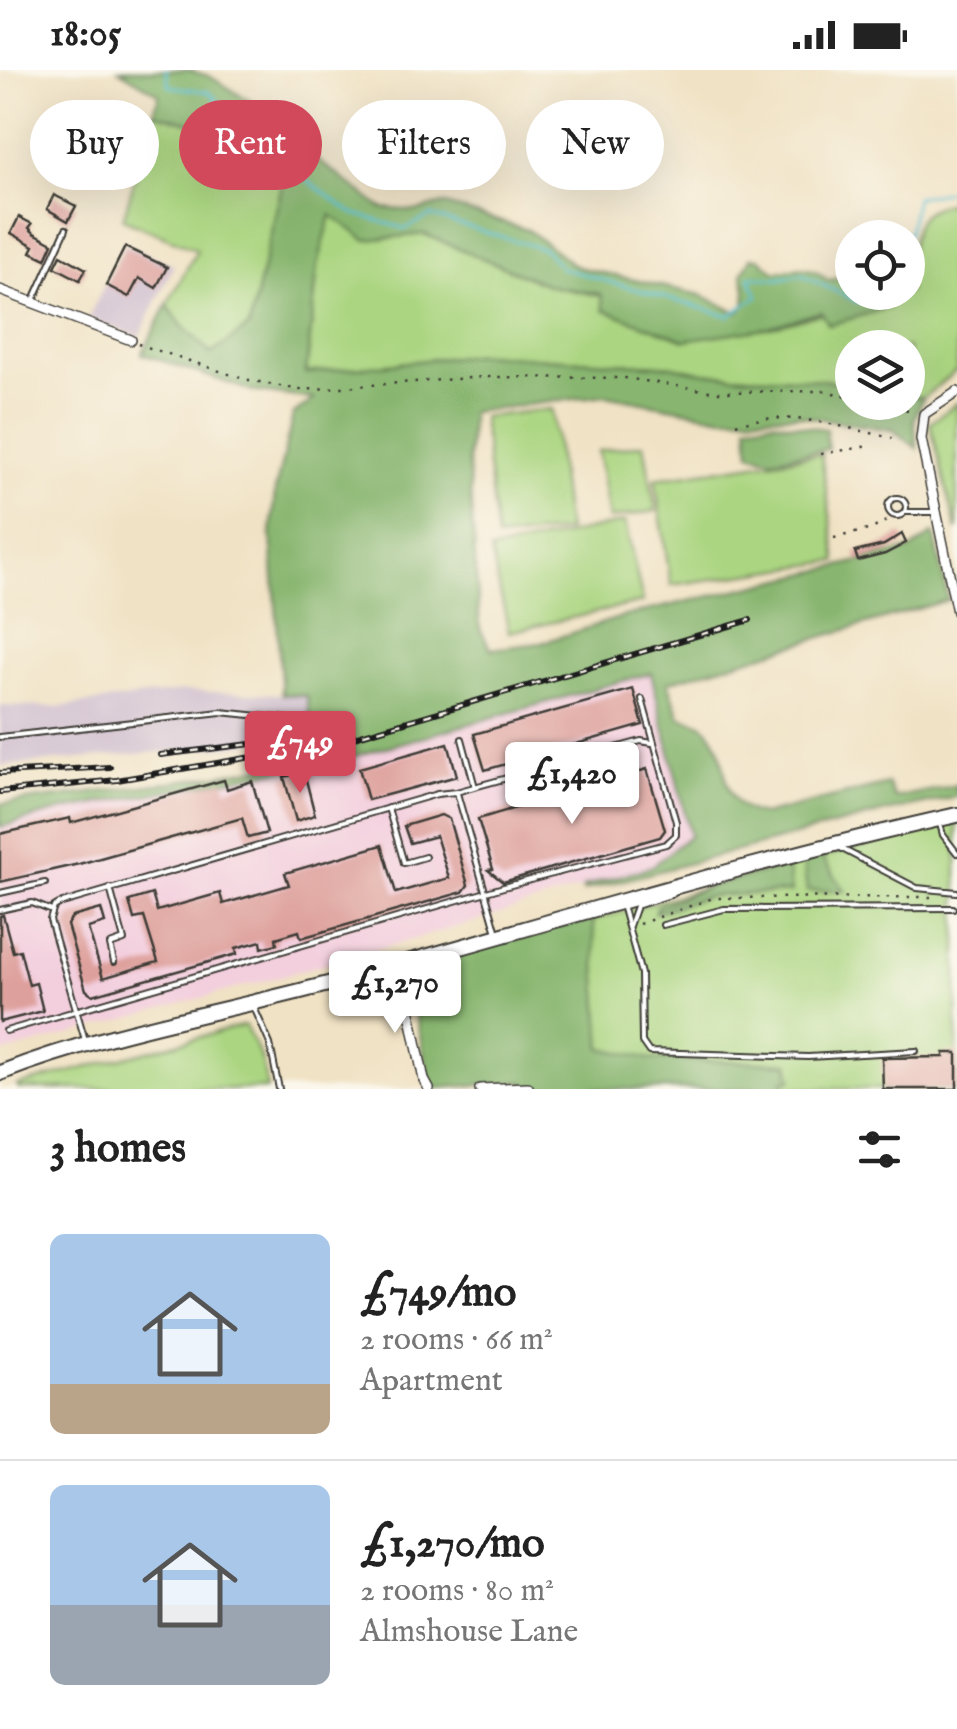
<!DOCTYPE html>
<meta charset="utf-8">
<style>
:root{--surface:#fff;--page:#f6f6f6;--text:#222;--muted:#767676;--line:#e0e0e0;--accent:#d1495b}
body{margin:0;font-family:"IM FELL English",serif;background:var(--page);color:var(--text);height:100vh;display:flex;flex-direction:column;font-size:38px;white-space:nowrap}
*{box-sizing:border-box;margin:0}
p{font-size:32px;color:var(--muted)}
.icon{flex:none;width:55px;height:55px;fill:none;stroke:currentColor;stroke-width:2;stroke-linecap:round;stroke-linejoin:round}
.map{position:relative;height:1019px;overflow:hidden}
.sheet{display:flex;flex-direction:column;background:var(--surface);flex:1}
.sheet>*{flex:none}
.guide{position:absolute;left:30px;top:30px;width:898px;height:90px;display:flex;gap:20px}
.tools{position:absolute;left:835px;top:150px;display:grid;gap:20px}
.tools a{display:grid;place-items:center;width:90px;height:90px;border-radius:50%;background:var(--surface);box-shadow:0 10px 40px #0002;font-size:50px}
.price{position:absolute;translate:-50% -85px;padding:0 22px;border-radius:10px;background:#fff;color:#222;font-size:32px;line-height:65px;filter:drop-shadow(0 2px 5px #0008)}
.price::after{content:'';position:absolute;left:50%;top:60px;width:30px;height:22px;margin-left:-15px;background:inherit;clip-path:polygon(0 0,100% 0,50% 100%)}
.price.active{background:var(--accent);color:#fff}
ul{padding:0;list-style:none}
li{display:flex;align-items:center;gap:30px;height:250px;padding:0 50px}
li+li{border-top:2px solid var(--line)}
li span{display:grid;place-items:center;flex:none;width:280px;height:200px;border-radius:15px;color:#555}
li>.icon{margin-inline-start:auto}
span .icon{width:120px;height:120px;fill:#fffc;stroke-width:1}
li b{font-size:42px}
h2{display:flex;justify-content:space-between;align-items:center;height:120px;padding:0 50px;font-size:42px}
.pill{padding:0 35px;border-radius:45px;background:var(--surface);box-shadow:0 10px 40px #0002;font-size:35px;line-height:90px}
.pill.active{background:var(--accent);color:#fff}
.status{display:flex;justify-content:space-between;align-items:center;height:70px;padding:0 50px;background:var(--surface);direction:ltr}
.status svg{height:28px;fill:currentColor}
.map>svg:first-child{display:block}
.built{fill:#f3cfde}
.industrial{fill:#cfbdce}
.green{fill:#abd581;stroke:#64784e;stroke-width:2.5}
.forest{fill:#88b66f;stroke:#526946;stroke-width:2.5}
.lines{fill:none;stroke-linecap:round;stroke-linejoin:round}
.stream{stroke:#56bfd3;stroke-width:2.5}
.building{fill:#dea09c}
.service-casing{stroke:#3c3a35;stroke-width:8}
.minor-casing{stroke:#3c3a35;stroke-width:12}
.trunk-casing{stroke:#3c3a35;stroke-width:18}
.path{stroke:#3c3a35;stroke-width:2.5;stroke-dasharray:2.5 8;stroke-linecap:butt}
.service{stroke:#fff;stroke-width:4}
.minor{stroke:#fff;stroke-width:9}
.trunk{stroke:#fff;stroke-width:14}
.rail-casing{stroke:#1c1c1c;stroke-width:6}
.rail{stroke:#fbf7ec;stroke-width:2.5;stroke-dasharray:8;stroke-linecap:butt}
</style>
<div class="status"><b>18:05</b><svg viewBox="0 0 49 12"><path d="M0 12V9h3v3zM5 12V6h3v6zM10 12V3h3v9zM15 12V0h3v12zM26 1h20v11H26zM47 4h2v5h-2z"/></svg></div>
<div class="map">
<svg width="957" height="1019" viewBox="0 0 957 1019">
<rect width="100%" height="100%" fill="#fbf7ec"/>
<filter id="ink" filterUnits="userSpaceOnUse"><feTurbulence type="fractalNoise" baseFrequency=".01" numOctaves="2"/><feDisplacementMap in="SourceGraphic" scale="20" xChannelSelector="R" yChannelSelector="G"/><feConvolveMatrix kernelMatrix="1 2 1 2 8 2 1 2 1" color-interpolation-filters="sRGB"/></filter>
<filter id="wash" filterUnits="userSpaceOnUse"><feTurbulence type="fractalNoise" baseFrequency=".0048" numOctaves="4" result="noise"/><feDisplacementMap in="SourceGraphic" scale="40" xChannelSelector="R" yChannelSelector="G"/><feGaussianBlur stdDeviation="2.25" result="paint"/><feColorMatrix in="noise" values="0 0 0 0 0 0 0 0 0 0 0 0 0 0 0 0 0 1.4 0 .05"/><feComposite in="paint" operator="in"/></filter>
<g filter="url(#wash)">
<rect width="100%" height="100%" fill="#f0e2c4"/>
<path class="built" d="M651,603L690,765L653,796L464,855L4,983L0,976V757L64,740L351,687Z"/>
<g class="industrial">
<path d="M125,174L174,195L139,267L88,248Z"/>
<path d="M184,621L308,625L311,656L239,675L0,696V636L59,637Z"/>
</g>
<g class="green">
<path d="M154,43L211,59L284,107L249,257L212,284L182,256L167,235L197,180L123,149Z"/>
<path d="M957,131V300L923,328L908,325V278H852V314C794,303 731,312 673,296L482,284L306,304L318,194L331,144L366,170L424,164L550,216L766,258L908,222C908,206 910,161 920,148C928,137 944,134 957,131Z"/>
<path d="M957,333V461L930,353Z"/>
<path d="M552,339L567,461L497,469L482,347Z"/>
<path d="M644,374L656,441L609,449L598,381Z"/>
<path d="M821,384L837,491L671,515L655,409Z"/>
<path d="M625,452L643,532L509,562L491,481Z"/>
<path d="M957,752V1019H604L593,850L717,814Z"/>
<path d="M245,955L262,990L267,1019H19L17,1016Z"/>
</g>
<g class="forest">
<path d="M119,0H188L209,6L256,35L293,72L382,138L417,141L443,134L528,160L577,197L701,225L737,242L745,235L746,219L742,204L751,188H759L775,202C794,198 813,194 827,210L852,207V222L903,223L888,238L829,255L821,242L766,258L685,270L604,240L601,224L550,216L424,164L366,170L331,145L318,194L306,303L482,284L673,296C731,312 794,303 852,314V332H908V325L923,328L914,349L917,378L893,360L798,345L723,347L605,325L471,342L468,389L480,559L491,579L541,573L625,546L912,479L934,463L948,530L668,612L680,647C686,649 698,651 703,655C737,681 709,735 762,745L888,714L895,728L957,715V727L886,742L583,821V817L653,796L690,765L651,603L351,687L64,740L0,757V734C114,720 228,708 340,680L311,656L307,626L282,624L271,464L275,421L293,345L314,329L252,321L142,284L167,235L182,256L211,284L249,257L284,107L211,59L154,43L159,24Z"/>
<path d="M773,351L826,359L828,379L771,389L750,383L748,354Z"/>
<path d="M822,787L845,821H807L803,792Z"/>
<path d="M788,796L791,822L708,826L655,843L658,836L717,814Z"/>
<path d="M593,850L602,978L651,989L789,993L792,1010H784V1019H526L525,1012L436,1018L429,1010L406,899L546,859Z"/>
</g>
<g class="lines">
<g class="stream">
<path d="M166,0L169,16L209,22L274,87L352,143L406,159L430,146L544,179L561,198L729,246L758,226L749,206L776,209L802,205L858,232L894,229L895,222"/>
<path d="M907,168L916,127L957,120"/>
</g>
</g>
<g id="blocks">
<g class="building">
<path d="M54,125L76,136L68,151L47,139Z"/>
<path d="M19,147L32,154L29,158L34,163L53,173L46,189L31,182L34,176L11,163Z"/>
<path d="M125,177L167,197L156,218L139,208L129,227L106,215Z"/>
<path d="M61,185L86,199L80,210L55,197Z"/>
<path d="M902,464L906,473L885,484L858,491L855,482L884,475Z"/>
<path d="M633,619L643,655L485,700L474,664Z"/>
<path d="M448,673L457,706L368,730L359,698Z"/>
<path d="M647,699L665,760L660,767L503,812L488,800L493,799L478,749Z"/>
<path d="M304,702L315,745L296,751L284,707Z"/>
<path d="M224,710L227,719L252,711L267,763L248,768L242,748L79,794L0,812V764L70,748L71,753Z"/>
<path d="M441,745L449,749L468,815L463,822L301,868L299,861L276,868L277,874L262,878L261,871L236,878L237,884L93,925L86,920L67,855L72,847L101,839L105,853L88,858L103,908L158,892L144,847L134,849L129,831L152,824L157,841L220,823L223,834L289,815L285,803L382,775L396,823L449,808L436,766L410,773L404,756Z"/>
<path d="M3,845L13,882L20,880L29,915L36,913L43,941L0,952V846Z"/>
<path d="M944,983H957V1019H883L882,988L944,987Z"/>
</g>
</g>
</g>
<g filter="url(#ink)">
<use href="#blocks" fill-opacity="0" stroke="#3c3a35" stroke-width="2.5"/>
<g class="lines">
<g class="service-casing">
<g id="service">
<path d="M33,232L66,159"/>
<circle cx="897" cy="437" r="9"/>
<path d="M905,442H936"/>
<path d="M0,667L221,642L288,649"/>
<path d="M462,669L475,717"/>
<path d="M457,723L497,863"/>
<path d="M388,738L404,793L425,787"/>
<path d="M940,754L943,765L957,783"/>
<path d="M842,779L917,818L957,822"/>
<path d="M110,818L124,870L110,875L114,892"/>
<path d="M0,823L45,813"/>
<path d="M622,835L641,904L642,972L649,982L808,987L916,981"/>
<path d="M0,840L32,833L52,841"/>
<path d="M663,855L724,839L953,838"/>
<path d="M629,856L636,836L673,824"/>
<path d="M371,907L376,931"/>
<path d="M253,935L270,974L279,1019"/>
<path d="M6,961L500,818L666,774L676,765V752L642,629"/>
<path d="M85,970L50,850L54,837L59,834L437,724L456,722L641,671L652,673"/>
</g>
</g>
<g class="minor-casing">
<g id="minor">
<path d="M0,220L131,270"/>
<path d="M957,322L924,344L921,369L957,542"/>
<path d="M400,894L424,1010L429,1019"/>
<path d="M480,1019L528,1017"/>
</g>
</g>
<g class="trunk-casing">
<path id="trunk" d="M0,1003C110,960 230,941 343,910C547,854 750,791 957,745"/>
</g>
<g class="path">
<path d="M138,274L244,309L300,320L484,307L625,308L716,322L824,321L852,327"/>
<path d="M875,332L913,342"/>
<path d="M736,354C786,339 843,357 892,368"/>
<path d="M821,384L869,376"/>
<path d="M834,468L872,459L895,446"/>
<path d="M639,854L713,828L931,827"/>
</g>
<use href="#service" class="service"/>
<use href="#minor" class="minor"/>
<use href="#trunk" class="trunk"/>
<g class="rail-casing">
<g id="rail">
<path d="M160,685L251,674"/>
<path d="M0,703L110,697"/>
<path d="M0,722L117,710L334,673L750,550"/>
</g>
</g>
<use href="#rail" class="rail"/>
</g>
</g>
</svg>
<div class="tools">
<a><svg class="icon" aria-label="locate" viewBox="0 0 24 24"><circle cx="12" cy="12" r="6"/><path d="M12 2v4M12 18v4M2 12h4M18 12h4"/></svg></a>
<a><svg class="icon" aria-label="layers" viewBox="0 0 24 24"><path d="M12 4l9 5-9 5-9-5zM3 14l9 5 9-5"/></svg></a>
</div>
<b class="price active" style="left:300px;top:726px">£749</b>
<b class="price" style="left:572px;top:757px">£1,420</b>
<b class="price" style="left:395px;top:966px">£1,270</b>
<div class="guide">
<a class="pill">Buy</a>
<a class="pill active">Rent</a>
<a class="pill">Filters</a>
<a class="pill">New</a>
</div>
</div>
<section class="sheet">
<h2>3 homes<svg class="icon" aria-label="filters" viewBox="0 0 24 24"><path d="M4 7h16M4 17h16"/><circle cx="9" cy="7" r="2"/><circle cx="15" cy="17" r="2"/></svg></h2>
<ul>
<li><span style="background:linear-gradient(#a9c7e8 75%,#b9a48a 0)"><svg class="icon" aria-label="home" viewBox="0 0 24 24"><path d="M3 11l9-7 9 7M6 9v11h12V9"/></svg></span><div><b>£749/mo</b><p>2 rooms · 66 m²</p><p>Apartment</p></div></li>
<li><span style="background:linear-gradient(#a9c7e8 60%,#9aa5b1 0)"><svg class="icon" aria-label="home" viewBox="0 0 24 24"><path d="M3 11l9-7 9 7M6 9v11h12V9"/></svg></span><div><b>£1,270/mo</b><p>2 rooms · 80 m²</p><p>Almshouse Lane</p></div></li>
</ul>
</section>
